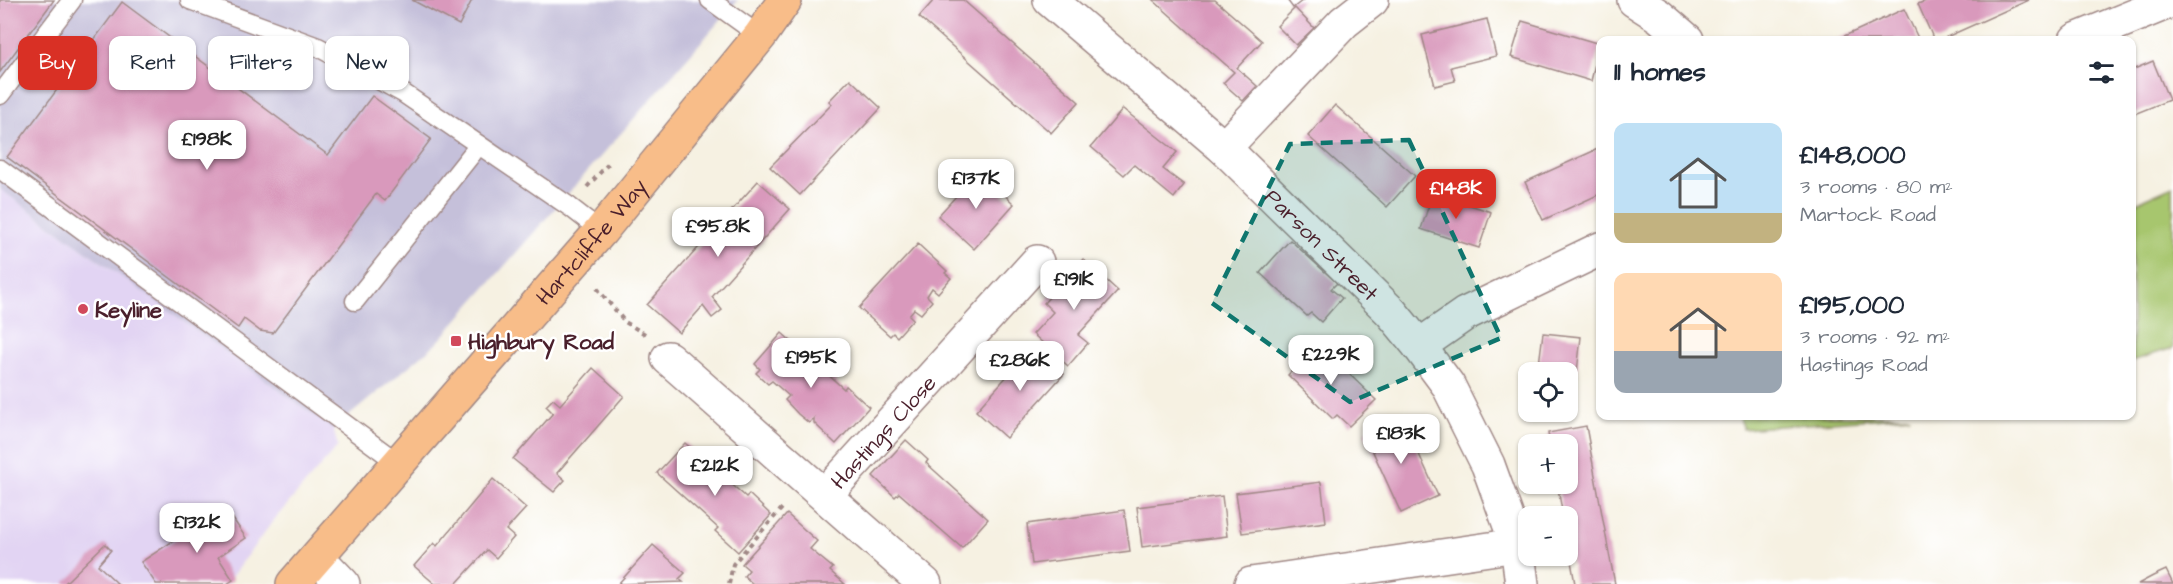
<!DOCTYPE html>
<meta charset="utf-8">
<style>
:root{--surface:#fff;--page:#f2f2f3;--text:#1f2937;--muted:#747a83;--accent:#d93025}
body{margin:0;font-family:"Architects Daughter",sans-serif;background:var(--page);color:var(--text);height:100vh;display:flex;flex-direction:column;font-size:22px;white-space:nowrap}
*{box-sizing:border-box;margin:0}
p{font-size:20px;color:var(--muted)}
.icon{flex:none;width:33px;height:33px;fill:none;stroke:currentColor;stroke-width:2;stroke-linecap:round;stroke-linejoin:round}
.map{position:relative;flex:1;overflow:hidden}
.panel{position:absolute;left:1596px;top:36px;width:540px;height:384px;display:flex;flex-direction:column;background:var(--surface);border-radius:12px;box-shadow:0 2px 4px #0004}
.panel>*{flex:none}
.hud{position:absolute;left:18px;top:36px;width:570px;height:54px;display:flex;gap:12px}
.buttons{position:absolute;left:1518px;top:362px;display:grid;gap:12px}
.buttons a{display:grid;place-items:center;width:60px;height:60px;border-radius:12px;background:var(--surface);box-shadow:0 2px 4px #0004;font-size:30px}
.price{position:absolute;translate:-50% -51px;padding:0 14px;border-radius:12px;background:#fff;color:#222;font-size:20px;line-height:39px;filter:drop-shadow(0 2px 3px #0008)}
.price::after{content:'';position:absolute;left:50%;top:36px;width:18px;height:14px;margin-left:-9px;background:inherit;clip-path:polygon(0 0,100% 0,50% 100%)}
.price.on{background:var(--accent);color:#fff}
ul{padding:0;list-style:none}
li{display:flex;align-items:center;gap:18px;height:150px;padding:0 18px}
li span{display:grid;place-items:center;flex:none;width:168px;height:120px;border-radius:12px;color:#555}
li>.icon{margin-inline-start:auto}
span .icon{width:72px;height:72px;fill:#fffc;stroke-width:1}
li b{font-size:26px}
h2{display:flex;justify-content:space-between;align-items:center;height:72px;padding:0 18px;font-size:26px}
.chip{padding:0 21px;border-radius:12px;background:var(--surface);box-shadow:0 2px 4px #0004;font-size:21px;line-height:54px}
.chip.on{background:var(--accent);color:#fff}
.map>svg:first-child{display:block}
.built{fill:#e2d4f3}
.industrial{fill:#c5c0da}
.green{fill:#a7c66e;stroke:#78724c;stroke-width:1.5}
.building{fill:#d999bc}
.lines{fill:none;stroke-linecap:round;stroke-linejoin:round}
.service-casing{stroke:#a08886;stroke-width:21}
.minor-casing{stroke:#a08886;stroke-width:36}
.trunk-casing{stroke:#a08886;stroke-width:36}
.path{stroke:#a08886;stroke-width:4;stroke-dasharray:4.5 4.5;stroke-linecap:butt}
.service{stroke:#fff;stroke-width:18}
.minor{stroke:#fff;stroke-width:33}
.trunk{stroke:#f8bd89;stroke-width:33}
.marked{fill:#0f766e;fill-opacity:0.2;stroke:#0f766e;stroke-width:4.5;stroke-dasharray:12 8;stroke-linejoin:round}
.poi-dot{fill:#d1495b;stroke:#fff;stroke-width:2}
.labels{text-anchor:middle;stroke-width:5;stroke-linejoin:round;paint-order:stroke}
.street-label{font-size:22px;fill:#4a1f2b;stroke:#fff}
.poi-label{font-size:22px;font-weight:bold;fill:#4a1f2b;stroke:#fff;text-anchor:start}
</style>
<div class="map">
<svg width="2173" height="584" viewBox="0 0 2173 584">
<rect width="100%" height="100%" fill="#fff"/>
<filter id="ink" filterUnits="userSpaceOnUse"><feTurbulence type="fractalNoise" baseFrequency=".0167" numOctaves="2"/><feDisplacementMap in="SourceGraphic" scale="12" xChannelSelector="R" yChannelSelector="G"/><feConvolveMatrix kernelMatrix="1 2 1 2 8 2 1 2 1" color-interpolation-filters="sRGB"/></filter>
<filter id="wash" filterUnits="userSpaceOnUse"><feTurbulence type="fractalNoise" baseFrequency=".008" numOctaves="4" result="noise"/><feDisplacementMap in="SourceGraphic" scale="24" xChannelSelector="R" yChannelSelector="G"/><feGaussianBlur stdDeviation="1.35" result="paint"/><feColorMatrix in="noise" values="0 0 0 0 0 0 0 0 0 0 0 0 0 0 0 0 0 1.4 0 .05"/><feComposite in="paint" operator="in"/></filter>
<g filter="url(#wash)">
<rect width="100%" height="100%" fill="#f6f1e2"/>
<path class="built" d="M0,189L333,429L338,446L273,521L226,584H0Z"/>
<path class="industrial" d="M0,0H738L437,343L333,429L0,189Z"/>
<g class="green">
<path d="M2173,186V348L2132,361V204Z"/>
<path d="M1738,416H1911L1743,429Z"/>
</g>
<g id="blocks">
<g class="building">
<path d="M0,0H54L0,72Z"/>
<path d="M412,0H472L459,25Z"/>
<path d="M934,0H963L1079,102L1051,133L919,17Z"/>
<path d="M1153,0H1215L1262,41L1237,68L1257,86L1243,101L1223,83L1234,72Z"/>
<path d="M1287,0H1303L1293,8Z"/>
<path d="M1928,0H2029L1940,40H1934L1918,4Z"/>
<path d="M122,2L328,155L372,96L431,139L385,201L376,194L273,333L260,331L244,319L238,328L7,157Z"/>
<path d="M1295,8L1314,28L1296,45L1277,26Z"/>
<path d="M1904,9L1919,40H1835L1858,30Z"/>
<path d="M1487,19L1496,56L1451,67L1455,81L1435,86L1422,35Z"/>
<path d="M1522,21L1600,44L1591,81L1511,57Z"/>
<path d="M2153,61L2169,100L2132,115V70Z"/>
<path d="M850,79L881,108L800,195L770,167L832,104L829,101Z"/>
<path d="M1335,105L1415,176L1387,207L1308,136Z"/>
<path d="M1123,109L1177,152L1163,169L1184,185L1174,198L1134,165L1124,175L1091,147Z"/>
<path d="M1600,148V194L1543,220L1525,182Z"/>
<path d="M979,171L1014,204L974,249L938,216Z"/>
<path d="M758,181L790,209L712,297L722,310L712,318L703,306L679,333L647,305Z"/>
<path d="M1433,193L1491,212L1479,248L1421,229Z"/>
<path d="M1290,240L1337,283L1331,289L1342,298L1321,322L1311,313L1307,316L1260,273Z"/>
<path d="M918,244L947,271L945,273L951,278L938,293L932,288L927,296L932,301L921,314L914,309L909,315L913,319L897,337L893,333L890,336L859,308Z"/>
<path d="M1083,259L1118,291L1078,335L1088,343L1068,366L1033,334L1053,312L1044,303Z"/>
<path d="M782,333L844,389L846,386L869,407L836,444L814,423V418L809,423L798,414L785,400L789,396L772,381L768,384L756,373L760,369L755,364Z"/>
<path d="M1543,333L1581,337L1574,398L1568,397V372H1538Z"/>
<path d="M1318,344L1376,400L1349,426L1337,415L1333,419L1288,375Z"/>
<path d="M1034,346L1064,374L1006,438L976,411Z"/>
<path d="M593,368L624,396L557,473L565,480L554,492L513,459L553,413L546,406L553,399L560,405Z"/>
<path d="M1397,416L1403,430L1407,428L1438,496L1401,513L1364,432Z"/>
<path d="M1586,426L1609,553L1615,584H1575L1568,544V516H1563L1557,483H1568V444H1550L1548,433Z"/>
<path d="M906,440L928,460L926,463L988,519L962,548L899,493L895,497L873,476Z"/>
<path d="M685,443L746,497L749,494L771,515L738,552L715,531L718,528L657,473Z"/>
<path d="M493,479L526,508L506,530L514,537L496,558L487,550L456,584H435L414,566L434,543L437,546Z"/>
<path d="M1321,482L1326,522L1242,533L1236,493Z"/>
<path d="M1222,496L1227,536L1142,547L1137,507Z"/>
<path d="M225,507L246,538L218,557L233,580L227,584H156L141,562Z"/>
<path d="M1124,510L1130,551L1032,564L1027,524Z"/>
<path d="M787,514L817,541L810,549L833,568L830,571L845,584H753L744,576L749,570L742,564Z"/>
<path d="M105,544L111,550L98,565L118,584H64Z"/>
<path d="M653,545L685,573L679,579L683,582L618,584Z"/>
<path d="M2166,570L2173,584H2138L2153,576Z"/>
</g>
</g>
</g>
<g filter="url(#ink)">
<use href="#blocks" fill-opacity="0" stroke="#a08886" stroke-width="1.5"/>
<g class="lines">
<g class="service-casing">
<g id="service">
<path d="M190,0L318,47L403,93L570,207L601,231"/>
<path d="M710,0L760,36"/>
<path d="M0,95L72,0"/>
<path d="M0,169L398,463"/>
<path d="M355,301L479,145"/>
</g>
</g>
<g class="minor-casing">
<g id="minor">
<path id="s1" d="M1050,0L1224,148L1391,312L1419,346L1448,385L1488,465L1517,545L1522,584"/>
<path d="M1634,0L1659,16L1687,40"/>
<path d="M2076,40L2173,0"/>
<path d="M1224,148L1344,22L1372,0"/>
<path d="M1419,346L1465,314L1600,249"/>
<path d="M668,358L925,584"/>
<path id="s2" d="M825,495L1037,262"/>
<path d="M317,557L343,584"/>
<path d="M1251,584L1517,545"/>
</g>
</g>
<g class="trunk-casing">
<g id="trunk">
<path id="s3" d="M293,584L601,231L760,36L785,0"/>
</g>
</g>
<g class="path">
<path d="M587,187L610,162"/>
<path d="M597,288L625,322L645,334"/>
<path d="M729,584L733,564L784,506"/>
</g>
<use href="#service" class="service"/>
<use href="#minor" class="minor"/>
<use href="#trunk" class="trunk"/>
</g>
</g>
<path class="marked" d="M1409,140L1501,338L1350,402L1212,303L1290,144Z"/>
<g class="poi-dot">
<circle cx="83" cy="309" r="6"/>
<rect x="450" y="335" width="12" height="12" rx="3"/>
</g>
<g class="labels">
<g class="street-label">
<text dy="8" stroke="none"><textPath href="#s3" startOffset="454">Hartcliffe Way</textPath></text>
<text dy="8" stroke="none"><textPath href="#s1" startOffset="366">Parson Street</textPath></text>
<text dy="8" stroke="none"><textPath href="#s2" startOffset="86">Hastings Close</textPath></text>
</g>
<g class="poi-label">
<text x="95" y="317">Keyline</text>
<text x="468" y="349">Highbury Road</text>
</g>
</g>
</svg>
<div class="buttons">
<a><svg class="icon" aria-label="locate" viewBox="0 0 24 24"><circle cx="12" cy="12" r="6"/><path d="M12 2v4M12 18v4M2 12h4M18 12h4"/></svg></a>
<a>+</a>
<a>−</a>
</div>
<b class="price" style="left:207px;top:171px">£198K</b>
<b class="price" style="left:976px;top:210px">£137K</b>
<b class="price on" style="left:1456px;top:220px">£148K</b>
<b class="price" style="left:718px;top:258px">£95.8K</b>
<b class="price" style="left:1074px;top:311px">£191K</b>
<b class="price" style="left:1331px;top:386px">£229K</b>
<b class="price" style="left:811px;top:389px">£195K</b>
<b class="price" style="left:1020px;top:392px">£286K</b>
<b class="price" style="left:1401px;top:465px">£183K</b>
<b class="price" style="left:715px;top:497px">£212K</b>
<b class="price" style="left:197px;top:554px">£132K</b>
<div class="hud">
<a class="chip on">Buy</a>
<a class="chip">Rent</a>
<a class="chip">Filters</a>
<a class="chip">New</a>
</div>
<section class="panel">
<h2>11 homes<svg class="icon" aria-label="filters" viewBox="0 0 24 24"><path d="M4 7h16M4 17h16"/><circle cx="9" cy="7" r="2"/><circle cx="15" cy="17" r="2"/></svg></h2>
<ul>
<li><span style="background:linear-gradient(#bfe0f5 75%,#c2b280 0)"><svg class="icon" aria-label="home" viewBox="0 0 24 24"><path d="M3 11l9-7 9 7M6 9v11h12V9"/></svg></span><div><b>£148,000</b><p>3 rooms · 80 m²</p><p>Martock Road</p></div></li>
<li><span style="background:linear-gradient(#ffd9b3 65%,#9aa5b1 0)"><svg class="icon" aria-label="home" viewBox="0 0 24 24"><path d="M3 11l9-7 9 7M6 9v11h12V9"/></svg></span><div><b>£195,000</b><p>3 rooms · 92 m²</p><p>Hastings Road</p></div></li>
</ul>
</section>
</div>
